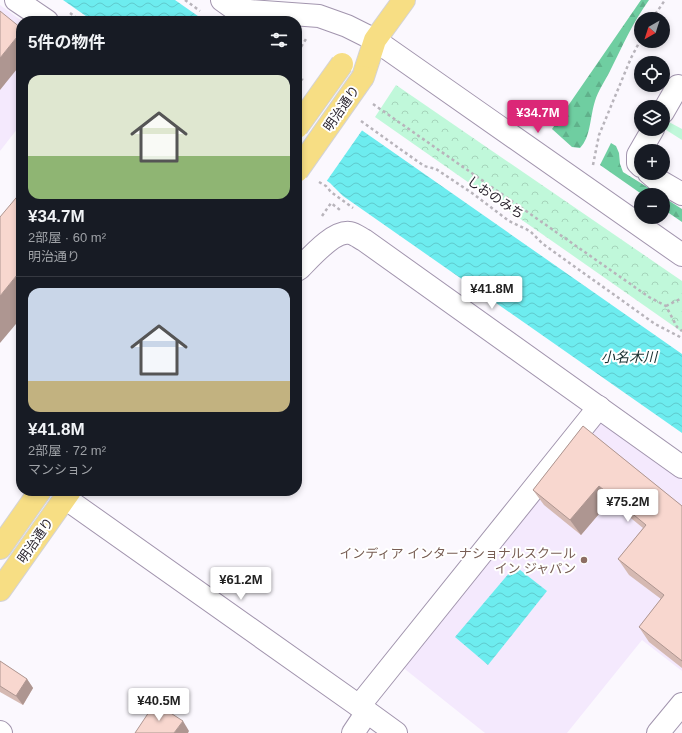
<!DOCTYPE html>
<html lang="ja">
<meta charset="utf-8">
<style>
:root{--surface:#171b24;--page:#242831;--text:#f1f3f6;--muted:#9ea1a6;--line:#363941;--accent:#db2777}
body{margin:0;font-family:Helvetica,"Noto Sans JP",sans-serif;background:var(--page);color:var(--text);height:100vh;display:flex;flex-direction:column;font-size:15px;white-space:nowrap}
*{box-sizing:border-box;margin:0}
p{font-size:13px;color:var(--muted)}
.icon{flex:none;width:22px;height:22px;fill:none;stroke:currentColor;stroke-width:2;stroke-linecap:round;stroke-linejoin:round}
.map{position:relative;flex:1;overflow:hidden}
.panel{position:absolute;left:16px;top:16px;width:286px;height:480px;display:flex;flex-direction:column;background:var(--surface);border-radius:16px;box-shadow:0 2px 6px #0003}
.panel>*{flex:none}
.needle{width:26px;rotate:219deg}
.buttons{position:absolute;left:634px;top:12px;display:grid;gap:8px}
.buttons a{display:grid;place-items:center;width:36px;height:36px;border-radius:50%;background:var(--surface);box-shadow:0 2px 6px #0003;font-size:20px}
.price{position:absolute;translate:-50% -34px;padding:0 9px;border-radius:4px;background:#fff;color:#222;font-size:13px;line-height:26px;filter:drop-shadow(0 1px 2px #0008)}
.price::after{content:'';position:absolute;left:50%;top:24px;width:12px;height:9px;margin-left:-6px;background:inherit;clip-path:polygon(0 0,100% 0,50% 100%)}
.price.current{background:var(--accent);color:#fff}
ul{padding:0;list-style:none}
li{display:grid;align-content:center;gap:8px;height:212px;padding:0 12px}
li+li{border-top:1px solid var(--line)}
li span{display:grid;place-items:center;height:124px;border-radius:12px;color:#555}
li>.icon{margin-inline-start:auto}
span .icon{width:72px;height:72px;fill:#fffc;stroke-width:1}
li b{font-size:17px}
h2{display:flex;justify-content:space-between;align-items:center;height:48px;padding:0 12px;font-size:17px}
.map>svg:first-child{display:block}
.built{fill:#f4e9fd}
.grass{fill:#c0f8da}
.forest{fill:url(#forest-firs)}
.park{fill:url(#park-crowns)}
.water{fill:url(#water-waves)}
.pier{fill:#fbf8fe}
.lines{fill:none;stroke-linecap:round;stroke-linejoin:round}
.minor-casing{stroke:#a295ae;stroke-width:24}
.major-casing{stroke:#d4d3d5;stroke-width:24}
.path{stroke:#b8b4bb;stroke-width:2.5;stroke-dasharray:3 3;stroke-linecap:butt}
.minor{stroke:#fff;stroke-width:22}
.major{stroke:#f7de84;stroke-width:22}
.major-bridge-casing{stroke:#d4d3d5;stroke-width:24;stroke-linecap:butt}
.major-bridge{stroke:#f7de84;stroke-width:22}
.wall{fill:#d5b9b2}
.shaded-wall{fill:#ae9691}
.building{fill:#f8d7cf;stroke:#ae9691}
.education-dot{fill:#8d6e63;stroke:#fff;stroke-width:1.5}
.labels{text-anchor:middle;stroke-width:4;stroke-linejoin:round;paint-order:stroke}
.street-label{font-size:13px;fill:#2a242e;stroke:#fff}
.education-label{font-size:13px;fill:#785e54;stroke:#fff;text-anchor:end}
.water-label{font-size:14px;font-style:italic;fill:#182f2f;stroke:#fff}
</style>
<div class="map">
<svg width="682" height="733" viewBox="0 0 682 733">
<defs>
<pattern id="forest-firs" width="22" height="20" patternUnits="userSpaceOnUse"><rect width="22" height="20" fill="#6fcea1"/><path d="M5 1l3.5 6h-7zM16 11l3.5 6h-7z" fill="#60b18b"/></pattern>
<pattern id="park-crowns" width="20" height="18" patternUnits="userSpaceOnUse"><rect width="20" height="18" fill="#c0f8da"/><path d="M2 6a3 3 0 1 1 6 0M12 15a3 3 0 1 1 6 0" fill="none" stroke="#a5d4bb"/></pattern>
<pattern id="water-waves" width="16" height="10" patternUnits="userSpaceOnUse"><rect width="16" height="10" fill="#6decef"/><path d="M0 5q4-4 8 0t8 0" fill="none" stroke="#5fcacd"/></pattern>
</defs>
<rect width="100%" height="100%" fill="#fbf8fe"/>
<g class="built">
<path d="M0,5L22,21H21V124L0,151Z"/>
<path d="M596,419L682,480V671L642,640L567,733H485L401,666Z"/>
</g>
<path class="grass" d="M667,121L682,129V140L663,128Z"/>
<g class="forest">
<path d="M641,0H649C633,22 622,47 610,71C605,81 598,91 595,101C590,116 591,137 580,148L572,147L552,129Z"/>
<path d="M611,143L616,146L619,153L620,164L623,172L660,195H643L600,165Z"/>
<path d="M663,197L682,209V222L663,209Z"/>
</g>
<path class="park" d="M396,85L682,281V332L375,117Z"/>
<g class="water">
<path d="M63,0H175L205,21H93Z"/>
<path d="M297,85L682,354V433L343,196L330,183L297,160Z"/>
<path d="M515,566L547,591L488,665L455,637Z"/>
</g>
<path class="pier" d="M297,83L363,129L326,182L297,162Z"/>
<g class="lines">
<g class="minor-casing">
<g id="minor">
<path d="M16,0L47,21"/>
<path d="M222,0L236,10L319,16L347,26L375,40L682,255"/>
<path d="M663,112L678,86"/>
<path d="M641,166L638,163V155L653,129"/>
<path d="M649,173L656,179L682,194"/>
<path d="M297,270L300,268C310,258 334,230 350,233C355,234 360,238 364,240L682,467"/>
<path d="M65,498L359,706L396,733"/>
<path d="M359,706L599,407"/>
<path d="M0,732L1,733"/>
<path d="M353,733L367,712"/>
<path d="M658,733L682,704"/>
</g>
</g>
<g class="major-casing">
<g id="major">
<path d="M363,77L375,40L404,0"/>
<path d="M0,548L40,491"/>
<path d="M0,590L70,491"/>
</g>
</g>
<g class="path">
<path d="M185,0L200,11"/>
<path d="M70,13L81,21"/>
<path d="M652,19L665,0"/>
<path d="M297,70L299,50L306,39"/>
<path d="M297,76L303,80"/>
<path d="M373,104L649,297L666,306L677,327L682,331"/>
<path d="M361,121L424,166L436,169L472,193L509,221L530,231L543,244L655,324L682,338"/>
<path d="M593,165L599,135L631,58L641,39"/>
<path d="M319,182L326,186L331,192L353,208"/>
<path d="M322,216L331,203L340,210"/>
<path d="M666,306L682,298"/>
</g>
<use href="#minor" class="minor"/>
<use href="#major" class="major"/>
<g class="major-bridge-casing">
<g id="major-bridge">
<path d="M297,127L342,64"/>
<path d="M297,171L363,77"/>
</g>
</g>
<use href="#major-bridge" class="major-bridge"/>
</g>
<g class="wall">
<path d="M583,426L682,506V668L649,642L639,627L661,599L629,575L618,559L643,528L610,501L581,535L544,505L533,490Z"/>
<path d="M0,661L27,679L33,688L23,705L0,692Z"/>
</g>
<g class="shaded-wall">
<path d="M21,32V64L0,90V58Z"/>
<path d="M21,270V318L0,343V296Z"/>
<path d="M599,486L610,501L581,535L570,520Z"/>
<path d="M27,679L33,688L23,705L16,696Z"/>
<path d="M183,721L189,731L188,733H174Z"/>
</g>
<g class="building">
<path d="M0,11L21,28V32L0,58Z"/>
<path d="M21,192V270L0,296V217Z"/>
<path d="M583,426L682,506V661L639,627L664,595L618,559L646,525L599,486L570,520L533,490Z"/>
<path d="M0,661L27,679L16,696L0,686Z"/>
<path d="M155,703L183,721L174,733H135Z"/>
</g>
<circle class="education-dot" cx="584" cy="560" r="4"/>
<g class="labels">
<g class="street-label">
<text transform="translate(341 108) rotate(-55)" y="5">明治通り</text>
<text transform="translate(496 197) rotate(34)" y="5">しおのみち</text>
<text transform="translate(35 540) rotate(-55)" y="5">明治通り</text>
</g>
<g class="education-label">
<text x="576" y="558">インディア インターナショナルスクール<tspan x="576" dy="15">イン ジャパン</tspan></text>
</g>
<g class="water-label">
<text x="629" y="362">小名木川</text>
</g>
</g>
</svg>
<div class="buttons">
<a><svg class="needle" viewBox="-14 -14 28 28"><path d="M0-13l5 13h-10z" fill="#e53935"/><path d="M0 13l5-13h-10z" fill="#9ea1a6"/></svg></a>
<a><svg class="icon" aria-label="locate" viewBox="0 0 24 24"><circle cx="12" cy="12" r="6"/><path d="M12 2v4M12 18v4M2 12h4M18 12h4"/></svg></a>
<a><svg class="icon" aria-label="layers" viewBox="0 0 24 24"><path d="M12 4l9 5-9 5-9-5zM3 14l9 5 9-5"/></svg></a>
<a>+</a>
<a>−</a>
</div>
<b class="price current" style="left:538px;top:134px">¥34.7M</b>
<b class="price" style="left:492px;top:310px">¥41.8M</b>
<b class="price" style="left:628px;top:523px">¥75.2M</b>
<b class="price" style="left:241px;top:601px">¥61.2M</b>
<b class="price" style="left:159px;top:722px">¥40.5M</b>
<section class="panel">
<h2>5件の物件<svg class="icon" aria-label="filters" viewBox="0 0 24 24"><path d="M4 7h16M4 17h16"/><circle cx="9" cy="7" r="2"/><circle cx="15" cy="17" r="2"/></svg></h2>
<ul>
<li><span style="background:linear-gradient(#dfe7d0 65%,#8fb573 0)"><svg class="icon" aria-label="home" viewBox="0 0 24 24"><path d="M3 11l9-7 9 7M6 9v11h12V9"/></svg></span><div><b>¥34.7M</b><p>2部屋 · 60 m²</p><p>明治通り</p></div></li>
<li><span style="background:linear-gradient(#c9d6e8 75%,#c2b280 0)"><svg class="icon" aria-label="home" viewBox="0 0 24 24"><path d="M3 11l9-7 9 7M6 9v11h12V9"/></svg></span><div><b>¥41.8M</b><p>2部屋 · 72 m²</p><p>マンション</p></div></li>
</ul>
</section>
</div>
